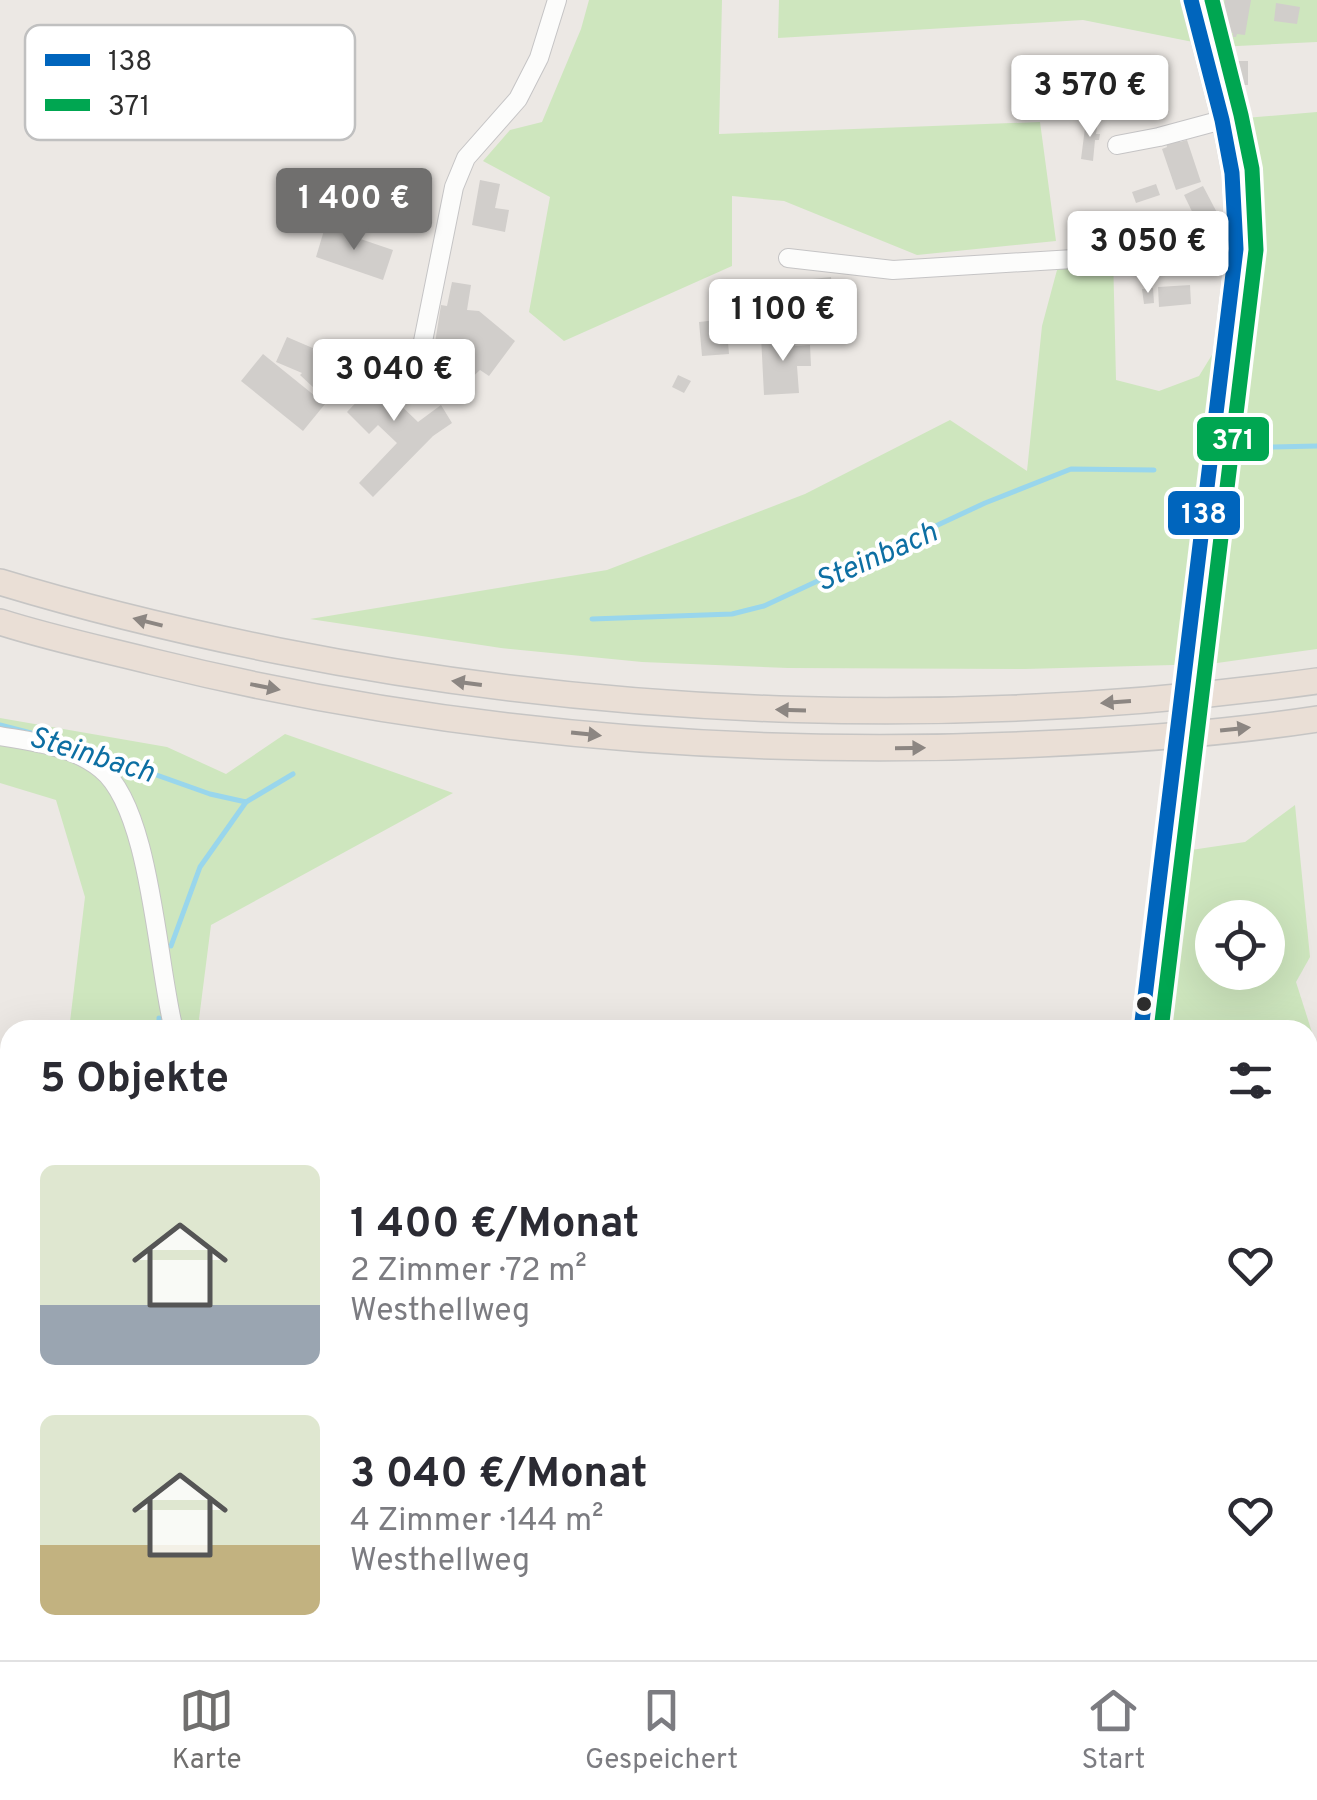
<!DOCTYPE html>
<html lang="de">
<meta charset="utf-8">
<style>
:root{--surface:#fff;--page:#f7f7f7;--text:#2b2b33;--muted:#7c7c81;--line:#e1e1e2;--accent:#706f6e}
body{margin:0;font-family:Overpass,sans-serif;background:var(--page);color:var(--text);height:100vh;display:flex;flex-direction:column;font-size:38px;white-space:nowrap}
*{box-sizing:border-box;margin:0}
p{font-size:32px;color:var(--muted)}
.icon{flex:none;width:55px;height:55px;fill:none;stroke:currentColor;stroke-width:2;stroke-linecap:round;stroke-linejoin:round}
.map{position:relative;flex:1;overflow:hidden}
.sheet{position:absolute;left:0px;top:1020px;width:1318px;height:640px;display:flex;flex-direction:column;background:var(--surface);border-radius:30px 30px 0 0;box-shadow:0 10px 40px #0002}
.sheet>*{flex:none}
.fabs{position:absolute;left:1195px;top:900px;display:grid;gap:20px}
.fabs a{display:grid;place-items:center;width:90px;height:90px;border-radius:50%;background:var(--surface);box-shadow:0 10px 40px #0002;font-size:50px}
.price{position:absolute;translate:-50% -85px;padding:0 22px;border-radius:10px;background:#fff;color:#222;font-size:32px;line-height:65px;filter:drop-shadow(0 2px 5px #0008)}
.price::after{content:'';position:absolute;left:50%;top:60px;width:30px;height:22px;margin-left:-15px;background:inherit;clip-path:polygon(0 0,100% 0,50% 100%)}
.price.active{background:var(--accent);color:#fff}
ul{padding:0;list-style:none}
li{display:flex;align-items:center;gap:30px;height:250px;padding:0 40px}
li span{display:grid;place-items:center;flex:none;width:280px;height:200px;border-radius:15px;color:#555}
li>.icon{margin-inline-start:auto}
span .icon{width:120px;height:120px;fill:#fffc;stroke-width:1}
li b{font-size:42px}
h2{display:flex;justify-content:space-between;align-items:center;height:120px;padding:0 40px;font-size:42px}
.menu{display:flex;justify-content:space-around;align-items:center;height:140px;border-top:2px solid var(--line);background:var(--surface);font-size:28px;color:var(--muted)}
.menu a{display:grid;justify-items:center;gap:5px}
.menu .active{color:var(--accent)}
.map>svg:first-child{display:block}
.green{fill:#cee6be;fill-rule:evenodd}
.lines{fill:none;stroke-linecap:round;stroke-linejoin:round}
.stream{stroke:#99d6ec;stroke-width:5}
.building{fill:#d1cecb}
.minor-casing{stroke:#c5c4c5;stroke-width:20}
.major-casing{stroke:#c6c5c4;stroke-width:22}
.highway-casing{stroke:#c6c5c4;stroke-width:28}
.minor{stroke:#fcfcfb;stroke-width:18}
.major{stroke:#e8e4d6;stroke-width:20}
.highway{stroke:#eadfd6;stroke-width:25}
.major-bridge-casing{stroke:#c6c5c4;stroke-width:22;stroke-linecap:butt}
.major-bridge{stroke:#e8e4d6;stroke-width:20}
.bus-1-casing{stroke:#fff;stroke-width:22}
.bus-2-casing{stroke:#fff;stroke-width:22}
.bus-1{stroke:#0065bd;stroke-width:15}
.bus-2{stroke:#00a651;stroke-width:15}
.oneway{fill:#8c8682}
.bus-dot{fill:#2e2e2e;stroke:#fff;stroke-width:4}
.labels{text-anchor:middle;stroke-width:8;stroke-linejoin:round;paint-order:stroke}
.water-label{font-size:30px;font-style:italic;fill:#0d6fa3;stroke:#fff}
.key{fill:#fff;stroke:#c0c0c0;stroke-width:2.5}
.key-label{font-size:28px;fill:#2e2e2e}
.line-badge{stroke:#fff;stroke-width:4}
.badge-label{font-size:28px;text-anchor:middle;font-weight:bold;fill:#fff}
</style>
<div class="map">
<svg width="1317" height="1660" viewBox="0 0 1317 1660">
<rect width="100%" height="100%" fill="#ece8e4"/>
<g class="green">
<path d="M589,0H722L719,134L1040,122L1056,241L917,255L784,201L732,196V266L564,341L529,312L550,197L483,161L510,130L542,122L581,29Z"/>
<path d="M779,0H1317V42L1218,47L1083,20L778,38Z"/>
<path d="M1317,112V649L1210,664L1025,669L788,668L642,662L501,648L310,619L607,570L805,494L950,420L1027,471L1042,326L1061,255L1113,254L1116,380L1159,391L1199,376L1248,296L1255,201L1245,118Z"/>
<path d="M0,718L167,747L226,774L285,734L453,793L211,925L199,1019L205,1030H69L85,897L56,800L0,783Z"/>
<path d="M1295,805L1310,957L1296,982L1317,1048V1361L1308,1359V1030H1141L1164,854L1245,842ZM1212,918H1268V972H1212Z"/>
</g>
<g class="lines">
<g class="stream">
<path d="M1273,447L1317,446"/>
<path d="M592,619L732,614L764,606L985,503L1071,469L1154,470"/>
<path d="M0,725L31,733"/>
<path d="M89,751L210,794L246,802L293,774"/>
<path d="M171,946L200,867L246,802"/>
<path d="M159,1030V1018"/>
<path d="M531,1650L537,1660"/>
</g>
</g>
<g class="building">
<path d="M1225,0H1251L1245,35L1237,34L1236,37H1233V33L1220,31Z"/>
<path d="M1276,3L1300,7L1297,24L1274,21Z"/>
<path d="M1230,61H1248V85H1231Z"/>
<path d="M1086,120L1098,121L1096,134H1100L1099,140H1095L1093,161L1081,159Z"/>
<path d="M1178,138L1180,142L1187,140L1201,182L1176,190L1162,149L1167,147L1166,143Z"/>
<path d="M480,180L500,184L495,208L509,210L505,232L472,225Z"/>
<path d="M1156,184L1160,195L1136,203L1132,192Z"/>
<path d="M1203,186L1224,226L1204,236L1184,195Z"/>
<path d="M325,227L393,250L383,280L316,257Z"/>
<path d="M831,277L834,304L845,303L846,316L833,318L834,332L809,335L803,280Z"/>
<path d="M452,282L471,285L467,310L479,311L515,341L489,376L480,370L449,399L432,382L436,380L430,373L438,367L432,362L441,305L447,306Z"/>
<path d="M1190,285L1191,304L1159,307L1158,287Z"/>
<path d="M1153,288L1154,303L1144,304L1142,289Z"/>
<path d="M726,319L729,354L702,356L699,322Z"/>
<path d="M794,334L795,346L810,345L811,366H797L799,393L764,395L761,336Z"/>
<path d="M287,337L322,352L324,350L351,375L327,400L300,375L302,373L276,362Z"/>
<path d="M263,354L325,404L303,431L241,381Z"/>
<path d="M392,356L411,374L391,396L418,422L441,405L452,423L433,436L373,497L359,483L397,443L378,425L369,434L347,412L365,393L383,389L371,378Z"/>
<path d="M678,375L691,381L684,393L672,387Z"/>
</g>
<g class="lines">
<g class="minor-casing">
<g id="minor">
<path d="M1117,145L1159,137L1222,120"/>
<path d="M788,258L893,270L1236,249"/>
<path d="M415,381L454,187L466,158L518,99L539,58L557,0"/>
<path d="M0,736C34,742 73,746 101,769C151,809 157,965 174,1030"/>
<path d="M1308,1359L1317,1361"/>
</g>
</g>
<g class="major-casing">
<g id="major">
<path d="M1187,656L1236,249L1232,173L1222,120L1191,0"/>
<path d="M1141,1030L1173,779"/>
<path d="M1062,1660L1063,1650"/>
</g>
</g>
<g class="highway-casing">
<g id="highway">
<path d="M0,582C92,610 185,632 279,651C621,719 971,729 1317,681"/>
<path d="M0,622C50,638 102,649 154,662C443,733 742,758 1039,744C1132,740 1225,733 1317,719"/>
</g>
</g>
<use href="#minor" class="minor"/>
<use href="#major" class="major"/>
<use href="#highway" class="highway"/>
<g class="major-bridge-casing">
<path id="major-bridge" d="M1173,779L1187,656"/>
</g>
<use href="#major-bridge" class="major-bridge"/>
<g class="bus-1-casing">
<path id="bus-1" d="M1141,1030L1236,249L1232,173L1222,120L1191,0"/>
</g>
<g class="bus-2-casing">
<path id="bus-2" d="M1161,1030L1256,250L1252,169L1241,115L1212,0"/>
</g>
<use href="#bus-1" class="bus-1"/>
<use href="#bus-2" class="bus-2"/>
</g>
<defs><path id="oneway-solid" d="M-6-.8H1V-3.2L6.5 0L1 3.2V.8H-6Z" transform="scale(2.5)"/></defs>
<g class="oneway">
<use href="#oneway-solid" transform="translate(148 622) rotate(-166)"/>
<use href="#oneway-solid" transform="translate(467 683) rotate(-172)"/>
<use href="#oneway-solid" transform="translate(265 687) rotate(11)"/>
<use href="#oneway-solid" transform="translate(1116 702) rotate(176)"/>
<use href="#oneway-solid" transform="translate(791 710) rotate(-178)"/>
<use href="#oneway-solid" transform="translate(1235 729) rotate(-6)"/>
<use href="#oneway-solid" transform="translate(586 734) rotate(6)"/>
<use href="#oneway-solid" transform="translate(910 748) rotate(-1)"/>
</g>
<circle class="bus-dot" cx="1144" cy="1004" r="9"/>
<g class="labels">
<g class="water-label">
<text transform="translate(876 556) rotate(-24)" y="10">Steinbach</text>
<text transform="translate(92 754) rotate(17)" y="10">Steinbach</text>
</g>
</g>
<rect x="25" y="25" width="330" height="115" rx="15" class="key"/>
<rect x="45" y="54" width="45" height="12" fill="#0065bd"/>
<rect x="45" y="99" width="45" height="12" fill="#00a651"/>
<g class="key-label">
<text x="108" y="70">138</text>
<text x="108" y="115">371</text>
</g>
<g class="line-badge">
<rect x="1195" y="415" width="76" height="48" rx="10" fill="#00a651"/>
<rect x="1166" y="489" width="76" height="48" rx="10" fill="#0065bd"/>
</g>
<g class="badge-label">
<text x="1233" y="449">371</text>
<text x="1204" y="523">138</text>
</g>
</svg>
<div class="fabs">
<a><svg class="icon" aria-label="locate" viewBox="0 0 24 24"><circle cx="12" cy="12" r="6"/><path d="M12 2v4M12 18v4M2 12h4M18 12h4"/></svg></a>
</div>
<b class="price" style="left:1090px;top:140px">3 570 €</b>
<b class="price active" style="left:354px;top:253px">1 400 €</b>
<b class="price" style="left:1148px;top:296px">3 050 €</b>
<b class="price" style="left:783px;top:364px">1 100 €</b>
<b class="price" style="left:394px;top:424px">3 040 €</b>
<section class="sheet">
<h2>5 Objekte<svg class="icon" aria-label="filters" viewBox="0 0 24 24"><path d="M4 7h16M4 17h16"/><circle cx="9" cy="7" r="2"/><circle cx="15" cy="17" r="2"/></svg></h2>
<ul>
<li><span style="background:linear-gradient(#dfe7d0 70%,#9aa5b1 0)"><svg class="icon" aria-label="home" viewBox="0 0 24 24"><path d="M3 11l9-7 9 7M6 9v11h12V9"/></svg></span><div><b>1 400 €/Monat</b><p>2 Zimmer · 72 m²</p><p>Westhellweg</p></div><svg class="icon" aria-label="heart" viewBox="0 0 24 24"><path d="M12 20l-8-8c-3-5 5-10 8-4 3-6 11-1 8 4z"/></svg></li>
<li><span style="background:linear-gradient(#dfe7d0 65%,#c2b280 0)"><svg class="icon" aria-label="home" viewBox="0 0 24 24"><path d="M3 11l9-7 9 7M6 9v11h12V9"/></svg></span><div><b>3 040 €/Monat</b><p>4 Zimmer · 144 m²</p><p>Westhellweg</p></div><svg class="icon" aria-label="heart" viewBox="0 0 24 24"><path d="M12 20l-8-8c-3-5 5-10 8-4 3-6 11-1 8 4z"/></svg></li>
</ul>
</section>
</div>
<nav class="menu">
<a class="active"><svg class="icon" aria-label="map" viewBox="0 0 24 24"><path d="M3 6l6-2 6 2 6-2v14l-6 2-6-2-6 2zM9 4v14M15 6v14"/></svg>Karte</a>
<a><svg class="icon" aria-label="saved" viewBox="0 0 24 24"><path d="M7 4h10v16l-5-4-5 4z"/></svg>Gespeichert</a>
<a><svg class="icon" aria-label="home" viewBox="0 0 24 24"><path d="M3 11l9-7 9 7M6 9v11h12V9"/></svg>Start</a>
</nav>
